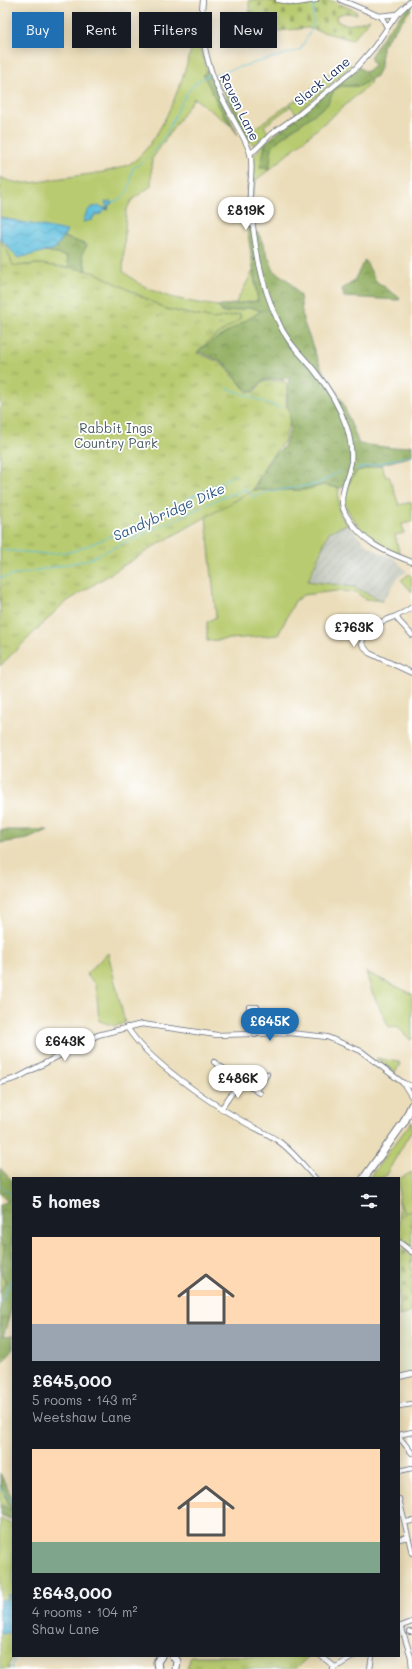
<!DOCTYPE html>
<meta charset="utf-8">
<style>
:root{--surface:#171b24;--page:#20242c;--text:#f1f3f6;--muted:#9ea1a6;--accent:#1f6fb2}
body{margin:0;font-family:Mali,sans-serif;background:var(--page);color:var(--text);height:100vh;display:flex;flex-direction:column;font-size:15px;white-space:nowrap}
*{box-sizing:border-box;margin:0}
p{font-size:13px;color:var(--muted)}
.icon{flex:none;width:22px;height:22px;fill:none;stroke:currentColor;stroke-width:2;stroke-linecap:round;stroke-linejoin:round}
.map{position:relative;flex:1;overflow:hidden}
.drawer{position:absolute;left:12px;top:1177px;width:388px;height:480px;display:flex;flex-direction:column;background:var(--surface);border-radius:0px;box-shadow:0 2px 10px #0003}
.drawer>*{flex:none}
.top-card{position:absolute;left:12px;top:12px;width:388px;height:36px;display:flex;gap:8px}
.price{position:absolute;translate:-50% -34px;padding:0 9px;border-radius:14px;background:#fff;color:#222;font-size:13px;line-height:26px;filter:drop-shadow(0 1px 2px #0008)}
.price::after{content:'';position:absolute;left:50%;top:24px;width:12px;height:9px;margin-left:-6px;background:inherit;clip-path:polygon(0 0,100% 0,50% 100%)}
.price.selected{background:var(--accent);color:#fff}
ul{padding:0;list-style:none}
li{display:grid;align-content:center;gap:8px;height:212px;padding:0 20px}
li span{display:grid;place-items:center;height:124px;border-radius:0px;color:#555}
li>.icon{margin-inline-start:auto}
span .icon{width:72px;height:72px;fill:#fffc;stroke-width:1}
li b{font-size:17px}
h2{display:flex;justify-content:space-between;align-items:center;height:48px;padding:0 20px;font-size:17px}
.pill{padding:0 14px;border-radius:0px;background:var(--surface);box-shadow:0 2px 10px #0003;font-size:14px;line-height:36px}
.pill.selected{background:var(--accent);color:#fff}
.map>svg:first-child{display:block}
.built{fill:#dbdebc}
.industrial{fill:url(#industrial-furrows)}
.green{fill:#b8cb6f;stroke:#6a7d66}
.forest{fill:url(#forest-crowns);stroke:#566f60}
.cemetery{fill:url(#cemetery-stones);stroke:#6a7d66}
.park{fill:url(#park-tufts);stroke:#6a7d66}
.water{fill:url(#water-waves);stroke:#3e789e}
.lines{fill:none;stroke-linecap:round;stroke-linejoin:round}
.stream{stroke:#60c0de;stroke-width:1}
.minor-casing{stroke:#646c7e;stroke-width:6}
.highway-casing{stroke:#646c7e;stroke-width:9}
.minor{stroke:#fff;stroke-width:4.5}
.highway{stroke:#fff;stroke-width:7}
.labels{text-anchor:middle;stroke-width:3.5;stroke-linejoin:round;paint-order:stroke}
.street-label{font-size:13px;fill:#1b2f5e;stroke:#fff}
.park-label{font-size:13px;fill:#4a5e63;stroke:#fff}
.water-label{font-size:14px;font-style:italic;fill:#305a84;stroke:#fff}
</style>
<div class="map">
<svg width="412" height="1669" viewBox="0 0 412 1669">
<defs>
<pattern id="industrial-furrows" width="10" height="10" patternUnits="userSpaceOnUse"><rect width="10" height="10" fill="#c1c6b9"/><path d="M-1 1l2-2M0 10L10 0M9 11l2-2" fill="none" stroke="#a5aaa1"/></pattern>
<pattern id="forest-crowns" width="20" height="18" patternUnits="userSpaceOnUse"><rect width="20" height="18" fill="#92af62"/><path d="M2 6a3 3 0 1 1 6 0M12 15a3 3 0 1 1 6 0" fill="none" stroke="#768f54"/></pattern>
<pattern id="cemetery-stones" width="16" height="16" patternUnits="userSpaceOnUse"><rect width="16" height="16" fill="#b8cb6f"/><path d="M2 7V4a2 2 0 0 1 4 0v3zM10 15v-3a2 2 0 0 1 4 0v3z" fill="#95a55e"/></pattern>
<pattern id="park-tufts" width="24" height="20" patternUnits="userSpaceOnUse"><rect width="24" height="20" fill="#b8cb6f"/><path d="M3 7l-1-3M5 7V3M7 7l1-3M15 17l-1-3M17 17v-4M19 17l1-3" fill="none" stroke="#95a55e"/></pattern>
<pattern id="water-waves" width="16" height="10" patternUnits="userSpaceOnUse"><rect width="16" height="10" fill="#60c0de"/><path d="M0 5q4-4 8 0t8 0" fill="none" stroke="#4e9cb7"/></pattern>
</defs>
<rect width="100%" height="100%" fill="#fff"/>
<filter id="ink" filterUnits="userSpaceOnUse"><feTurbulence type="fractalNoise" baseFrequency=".025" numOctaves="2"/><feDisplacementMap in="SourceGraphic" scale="8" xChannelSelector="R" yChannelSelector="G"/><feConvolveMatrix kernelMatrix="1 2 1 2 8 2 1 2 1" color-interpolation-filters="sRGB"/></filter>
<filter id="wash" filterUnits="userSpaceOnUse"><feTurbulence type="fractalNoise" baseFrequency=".012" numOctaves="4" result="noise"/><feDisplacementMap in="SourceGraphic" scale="16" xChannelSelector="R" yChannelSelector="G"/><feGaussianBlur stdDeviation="0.9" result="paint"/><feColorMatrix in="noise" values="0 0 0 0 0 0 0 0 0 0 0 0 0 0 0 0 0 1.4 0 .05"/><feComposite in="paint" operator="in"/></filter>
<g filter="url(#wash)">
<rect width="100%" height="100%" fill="#ebddb9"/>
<path class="built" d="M412,1312V1372L399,1376V1316Z"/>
<path class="industrial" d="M347,524L365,543L378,552L394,558L407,572L399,576L383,601L354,587L308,581L329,532Z"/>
<g class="green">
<path d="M195,29L207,70L203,74L230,125L194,98L152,159L151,186L131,201L126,211L123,271C150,296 184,301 218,306L223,313L251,307L261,311L197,353L200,347L240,319V315L213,319L166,309L96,273L87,272L82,254L87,245L0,217V177C21,188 40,181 62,178C81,175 107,173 125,166C159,154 191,63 195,29Z"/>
<path d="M343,59L352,66L296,114L291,106L264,126L269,134L253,145L248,138L249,132L316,86Z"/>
<path d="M371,79L370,84L269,170L256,180L253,196L254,155L266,142L264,153L269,170L272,147L281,138L327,105L334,90L341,86H360Z"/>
<path d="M0,235L68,257L69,268L39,264L15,266L12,264L0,241Z"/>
<path d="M253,271L258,301L235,304Z"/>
<path d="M381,465L386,477L389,476L399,505L412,502V522L402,524L404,533L395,535L400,556C381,549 344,519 344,497C345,488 352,478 357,471Z"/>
<path d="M324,485L339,488C338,502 337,514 347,524L329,532L308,581L354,587L383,601L365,599L356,592L336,591L303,595L295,601L278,635L207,641V622L216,617L206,517L254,490H303Z"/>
<path d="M409,574L412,577V592L401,580Z"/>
<path d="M108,953L125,1023L115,1026L99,1021L96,985L86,974Z"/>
<path d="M366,972L412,994V1039L410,1040L397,1026L389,1027L372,992Z"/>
<path d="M376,1058L399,1062L400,1065L395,1072Z"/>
<path d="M412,1121V1130L384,1178H369Z"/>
<path d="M412,1172V1211L404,1213L399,1201V1179Z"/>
<path d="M0,1519L13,1525L14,1656L9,1664V1669H0Z"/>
</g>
<g class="forest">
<path d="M412,3V8L382,46L381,66L376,76L360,86H341L334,90L327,105L281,138L272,147L269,170L260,167L266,142L359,67L366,72L374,65L370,57L387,31Z"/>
<path d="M207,70L238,135L224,116L203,74Z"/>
<path d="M215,76L219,77L249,132L248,138L246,137Z"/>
<path d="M248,173L252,231L259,234L274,271L289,281L300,296L303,320L314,350L321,367L342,401L359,444L394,448L412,445V456L357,471L347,486L339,488L324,485L303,490H254L265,467L275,454L284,447L290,430L289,409L287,406L289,378L263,380L253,391H248L240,383L225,363L197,351L261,311L251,307L223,313L218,306L258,301L246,220Z"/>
<path d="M0,217L28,224L87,245L82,254L87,272L69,267L67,257L29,246Z"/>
<path d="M365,260L376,281L400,298L399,300L344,297L342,289L353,282Z"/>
<path d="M0,830H48L28,839L0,843Z"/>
<path d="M0,1168L13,1181V1304L3,1337L13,1336V1349L0,1365V1292L5,1283L1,1271L4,1247L0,1239V1205L8,1201L0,1193Z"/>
<path d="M0,1473L13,1500V1520L0,1515V1505L11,1510L0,1483Z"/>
</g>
<g class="cemetery">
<path d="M249,0H267L289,6L330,0L356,11L357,14L344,13L336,16L337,21C348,28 358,23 370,19L352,40L308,28L250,34Z"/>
<path d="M399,1246L412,1256V1312L399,1316Z"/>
</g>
<g class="park">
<path d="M0,240L7,250L13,265L17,266L40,264L69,268V267L96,273L166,309L213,319L240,314V319C230,327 201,344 197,353L224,364L247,392H254L263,381H284L287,383L286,406L289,410L290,421L284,442L268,461L252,491L153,547L63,604L0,666Z"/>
<path d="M399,1201L404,1213L412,1211V1248L399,1239Z"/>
<path d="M0,1239L4,1247L1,1271L5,1283L0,1292Z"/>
<path d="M0,1483L11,1510L0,1505Z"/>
<path d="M191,1656H309L296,1669H187Z"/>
</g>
<g class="water">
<path d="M110,201L112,203L109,205L108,210L105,209L101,214L95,215L92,220L83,222C87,208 92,203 108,209L105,202Z"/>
<path d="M0,217L1,218L67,231L55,249L18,258L0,238Z"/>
<path d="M13,1593V1633H0V1600H7V1595H12Z"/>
</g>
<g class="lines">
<g class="stream">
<path d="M215,74L300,50L313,26L314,3"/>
<path d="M112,203C130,195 130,187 132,169C145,161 155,151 163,138C177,118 184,82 210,75"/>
<path d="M227,388L280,408"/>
<path d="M357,469L412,455"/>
<path d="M0,550L50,554L74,551L156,518L191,497L235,475"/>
<path d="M0,578L87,560L223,497L246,489L254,497L267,492L317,484L341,471"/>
<path d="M0,1184L13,1197"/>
<path d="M0,1302L13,1278"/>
<path d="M0,1487C3,1494 10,1496 13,1504"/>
<path d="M13,1515L11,1519L13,1520"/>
<path d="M12,1669V1665L17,1656"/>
</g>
</g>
</g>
<g filter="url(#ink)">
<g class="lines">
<g class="minor-casing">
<g id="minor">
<path d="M203,0C198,39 211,79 230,113C236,126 246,139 250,153C254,169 249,184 250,200C254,241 260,284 278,321C286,341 300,353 314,370C327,386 340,407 347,428C350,438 352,452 351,462C348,480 336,498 346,515C363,543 383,551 412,562"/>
<path d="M278,0L296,3L316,0"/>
<path d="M341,0L379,16L397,14"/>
<path d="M381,16L387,27"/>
<path d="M250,153L255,150L271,134L297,116L356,68L374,47L397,14L412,0"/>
<path d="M412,607C397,619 380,619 364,632L362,644L369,653L412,673"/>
<path d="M397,616L398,620L412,635"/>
<path d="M249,1007H257L255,1035"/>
<path d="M127,1027C146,1059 206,1100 239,1119C253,1128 268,1133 281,1143C294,1153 304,1166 315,1178"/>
<path d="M214,1062L260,1093"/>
<path d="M0,1083L17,1078L98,1035L142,1024L217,1035L290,1033L327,1037L361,1051L403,1083L412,1086"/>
<path d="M403,1083L412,1097"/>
<path d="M256,1091L267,1074"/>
<path d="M221,1109L241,1080"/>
<path d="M399,1242L412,1252"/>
<path d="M399,1377L412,1374"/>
<path d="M399,1406L412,1404"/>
<path d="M399,1435L412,1432"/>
<path d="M399,1437L412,1453"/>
<path d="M399,1471L412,1468"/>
<path d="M399,1499L412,1553"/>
<path d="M406,1522L412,1521"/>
<path d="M399,1539L408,1537"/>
<path d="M401,1626L411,1657L412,1669"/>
<path d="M399,1627L412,1622"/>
<path d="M410,1632H412"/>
<path d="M321,1656L335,1667"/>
<path d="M333,1669L354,1656"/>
<path d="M370,1669L372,1656"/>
</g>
</g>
<g class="highway-casing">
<g id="highway">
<path d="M364,1178L404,1122L412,1105"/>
<path d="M173,1656L177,1661L176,1669"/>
<path d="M158,1669L157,1662L161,1656"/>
</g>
</g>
<use href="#minor" class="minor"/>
<use href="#highway" class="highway"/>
</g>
</g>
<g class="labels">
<g class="street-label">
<text transform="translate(322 81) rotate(-40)" y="5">Slack Lane</text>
<text transform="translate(240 107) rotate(64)" y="5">Raven Lane</text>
</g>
<g class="park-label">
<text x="116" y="433">Rabbit Ings<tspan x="116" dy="15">Country Park</tspan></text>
</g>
<g class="water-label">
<text transform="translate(169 512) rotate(-24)" y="5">Sandybridge Dike</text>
</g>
</g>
</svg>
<b class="price" style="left:246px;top:231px">£819K</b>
<b class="price" style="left:354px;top:648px">£763K</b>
<b class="price selected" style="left:270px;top:1042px">£645K</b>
<b class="price" style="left:65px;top:1062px">£643K</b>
<b class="price" style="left:238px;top:1099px">£486K</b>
<div class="top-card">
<a class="pill selected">Buy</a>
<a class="pill">Rent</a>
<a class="pill">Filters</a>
<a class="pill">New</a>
</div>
<section class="drawer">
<h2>5 homes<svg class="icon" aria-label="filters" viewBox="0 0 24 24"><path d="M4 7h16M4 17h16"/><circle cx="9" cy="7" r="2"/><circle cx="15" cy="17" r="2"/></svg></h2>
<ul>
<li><span style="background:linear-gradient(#ffd9b3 70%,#9aa5b1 0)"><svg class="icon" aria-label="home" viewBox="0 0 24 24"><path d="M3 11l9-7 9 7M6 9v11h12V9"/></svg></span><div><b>£645,000</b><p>5 rooms · 143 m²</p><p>Weetshaw Lane</p></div></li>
<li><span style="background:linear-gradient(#ffd9b3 75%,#7fa58c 0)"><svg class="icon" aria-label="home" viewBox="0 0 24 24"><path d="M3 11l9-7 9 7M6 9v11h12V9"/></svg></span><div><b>£643,000</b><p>4 rooms · 104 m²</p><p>Shaw Lane</p></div></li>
</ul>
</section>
</div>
